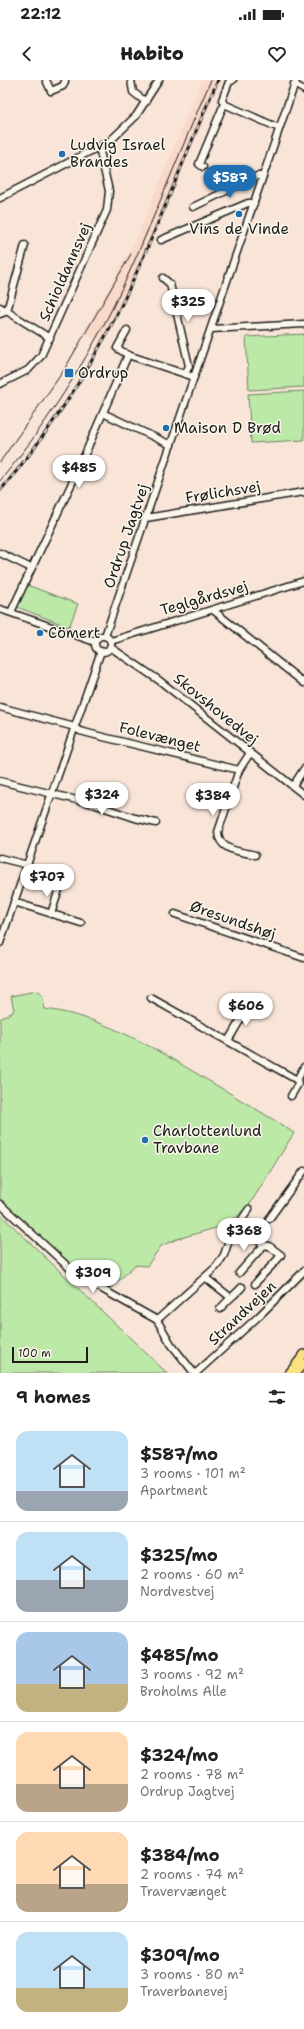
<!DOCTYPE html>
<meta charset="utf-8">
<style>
:root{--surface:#fff;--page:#f6f6f6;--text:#202124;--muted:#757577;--line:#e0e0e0;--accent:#1f6fb2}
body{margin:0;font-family:"Shantell Sans",sans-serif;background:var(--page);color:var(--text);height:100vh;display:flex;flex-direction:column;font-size:15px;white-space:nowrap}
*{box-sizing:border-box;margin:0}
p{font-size:13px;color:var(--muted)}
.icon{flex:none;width:22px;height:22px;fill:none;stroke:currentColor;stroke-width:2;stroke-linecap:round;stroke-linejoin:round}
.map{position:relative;height:1293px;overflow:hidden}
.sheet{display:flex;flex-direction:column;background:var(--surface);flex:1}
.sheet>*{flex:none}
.scale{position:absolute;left:12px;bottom:10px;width:76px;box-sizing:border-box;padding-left:4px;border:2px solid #1c1c1c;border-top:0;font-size:11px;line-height:14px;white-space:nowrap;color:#1c1c1c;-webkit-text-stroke:3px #fbf7ec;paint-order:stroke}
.price{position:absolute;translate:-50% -34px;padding:0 9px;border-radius:14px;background:#fff;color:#222;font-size:13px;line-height:26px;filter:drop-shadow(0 1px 2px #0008)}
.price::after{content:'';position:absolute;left:50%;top:24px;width:12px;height:9px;margin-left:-6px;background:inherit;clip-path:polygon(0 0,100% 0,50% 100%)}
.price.selected{background:var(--accent);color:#fff}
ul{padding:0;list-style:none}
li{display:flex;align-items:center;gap:12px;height:100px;padding:0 16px}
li+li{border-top:1px solid var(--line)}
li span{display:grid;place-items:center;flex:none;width:112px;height:80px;border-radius:12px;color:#555}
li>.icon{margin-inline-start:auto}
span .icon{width:48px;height:48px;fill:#fffc;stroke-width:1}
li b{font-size:17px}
h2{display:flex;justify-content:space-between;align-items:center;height:48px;padding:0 16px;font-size:17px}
.status{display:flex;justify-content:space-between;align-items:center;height:28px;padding:0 20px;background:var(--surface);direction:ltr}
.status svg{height:11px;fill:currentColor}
header{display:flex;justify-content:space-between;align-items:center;height:52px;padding:0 16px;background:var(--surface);font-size:18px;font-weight:800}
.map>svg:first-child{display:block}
.built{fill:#f8d9ca}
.green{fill:#bce9a7;stroke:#6c8262}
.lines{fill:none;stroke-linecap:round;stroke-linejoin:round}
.minor-casing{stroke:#1c1c1c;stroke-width:9}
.major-casing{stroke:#1c1c1c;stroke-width:10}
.minor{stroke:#fbf7ec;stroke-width:6}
.major{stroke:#fbe180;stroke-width:7}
.tram{stroke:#1c1c1c;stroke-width:1}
.rail-casing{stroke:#1c1c1c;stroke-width:3}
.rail{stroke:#fbf7ec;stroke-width:1.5;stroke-dasharray:4.5;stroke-linecap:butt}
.poi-dot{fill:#1f6fb2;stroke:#fbf7ec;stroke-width:1.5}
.labels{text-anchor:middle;stroke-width:3;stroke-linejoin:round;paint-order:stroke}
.poi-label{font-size:15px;fill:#1c1c1c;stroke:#fbf7ec;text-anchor:start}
.street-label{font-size:15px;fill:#1c1c1c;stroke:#fbf7ec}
</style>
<div class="status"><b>22:12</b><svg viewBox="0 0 49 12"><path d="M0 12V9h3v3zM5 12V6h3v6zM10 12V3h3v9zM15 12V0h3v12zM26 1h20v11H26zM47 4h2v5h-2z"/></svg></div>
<header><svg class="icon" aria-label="back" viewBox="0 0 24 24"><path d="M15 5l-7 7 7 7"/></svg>Habito<svg class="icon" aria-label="heart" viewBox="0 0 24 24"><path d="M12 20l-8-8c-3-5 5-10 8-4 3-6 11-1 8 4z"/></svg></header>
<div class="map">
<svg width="304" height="1293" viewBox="0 0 304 1293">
<rect width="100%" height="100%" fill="#f9e5d8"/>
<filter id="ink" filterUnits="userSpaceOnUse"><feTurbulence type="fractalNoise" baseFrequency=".025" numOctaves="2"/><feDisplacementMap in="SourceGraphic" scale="8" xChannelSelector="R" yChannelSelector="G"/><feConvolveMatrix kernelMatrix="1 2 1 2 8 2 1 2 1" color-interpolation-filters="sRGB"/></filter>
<g filter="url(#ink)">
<path class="built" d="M202,0H221L149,170L104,264L83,253L136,159Z"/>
<g class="green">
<path d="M304,254V307L249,310L246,257Z"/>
<path d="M304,311V360L251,363L248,314Z"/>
<path d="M27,505L78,524L69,547L17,527Z"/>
<path d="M36,911L42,915L45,929C108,937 163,974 216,1005C242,1021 269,1036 294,1053L250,1124L234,1139L226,1145L177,1159L161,1166L147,1186L135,1185L111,1208L79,1192L58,1175L0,1119V939L14,931L11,916Z"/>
<path d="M0,1134L167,1293H0Z"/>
</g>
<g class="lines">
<g class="minor-casing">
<g id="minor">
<path d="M46,0L51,11L63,6L65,1"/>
<path d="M131,0L133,12L146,22"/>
<path d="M294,4L304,10"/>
<path d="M224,24L279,48"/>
<path d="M203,87L199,84L224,24L222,20L229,2L233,0"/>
<path d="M0,118L110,61L136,36L159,0"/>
<path d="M193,127L257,96H263"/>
<path d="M161,160L248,123H254"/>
<path d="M163,198L170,204L180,247L189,286L185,294"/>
<path d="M0,227L50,258"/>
<path d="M0,234L7,231L25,165"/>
<path d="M211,249L304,244"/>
<path d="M127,250L117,268L128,275L194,297"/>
<path d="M0,304L28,290L41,276L107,130L109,111L99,67"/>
<path d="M107,335L171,365"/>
<path d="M146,438L304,412"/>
<path d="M0,473L31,488"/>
<path d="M0,529L95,562"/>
<path d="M213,530L304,603"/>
<path d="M11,532L79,388L128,275"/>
<path d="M105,556L296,0"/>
<circle cx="103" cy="564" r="8"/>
<path d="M111,561L304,501"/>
<path d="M110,567L160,601L304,715"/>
<path d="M0,627L71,646L80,651L99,656L239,690"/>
<path d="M250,673L239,690L218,752C219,771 240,771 255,775"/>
<path d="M0,701L93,724L135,738L156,743"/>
<path d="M293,706L304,689"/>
<path d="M0,778L28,785"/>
<circle cx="61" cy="801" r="5"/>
<path d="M14,822L81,843"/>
<path d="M51,834L60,806"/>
<path d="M175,834L304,878"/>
<path d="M0,863L101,571"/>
<path d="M151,918L297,1000L304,987"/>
<path d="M228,961L249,925"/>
<path d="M291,1016L298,1004L297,1000"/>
<path d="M0,1124L77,1195L157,1240L171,1264L194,1293"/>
<path d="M269,1139L304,1091"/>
<path d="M238,1145L264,1165L269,1166L281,1175C273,1186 263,1193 255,1204"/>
<path d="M239,1193L264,1165"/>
<path d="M206,1198L230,1217"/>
<path d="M220,1229C227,1220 235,1215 242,1207"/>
<path d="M157,1240L216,1187L224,1175L230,1157L249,1129"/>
<path d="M196,1293L259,1236L304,1191"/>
</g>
</g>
<g class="major-casing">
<g id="major">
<path d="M289,1293L304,1274"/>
<path d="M296,1293L304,1283"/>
</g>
</g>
<use href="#minor" class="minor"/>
<use href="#major" class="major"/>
<g class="tram">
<path d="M0,382L64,290L131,174"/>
<path d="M0,401C43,349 80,291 111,231C148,156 177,77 211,0"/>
</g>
<g class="rail-casing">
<path id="rail" d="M0,411C46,357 85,297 117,234C155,158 183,78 218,0"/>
</g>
<use href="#rail" class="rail"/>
</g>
</g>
<g class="poi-dot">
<circle cx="62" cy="74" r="4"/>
<circle cx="239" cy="134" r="4"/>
<rect x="64" y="288" width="10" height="10" rx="2"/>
<circle cx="166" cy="348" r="4"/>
<circle cx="40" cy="553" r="4"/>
<circle cx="145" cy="1060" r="4"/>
</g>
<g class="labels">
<g class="poi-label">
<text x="70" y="70">Ludvig Israel<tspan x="70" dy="17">Brandes</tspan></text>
<text x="239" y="154" text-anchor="middle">Vins de Vinde</text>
<text x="78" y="298">Ordrup</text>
<text x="174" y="353">Maison D Brød</text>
<text x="48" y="558">Cömert</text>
<text x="153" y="1056">Charlottenlund<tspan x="153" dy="17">Travbane</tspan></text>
</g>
<g class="street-label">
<text transform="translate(65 192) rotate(-66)" y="5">Schioldannsvej</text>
<text transform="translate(223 412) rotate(-9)" y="5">Frølichsvej</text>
<text transform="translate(126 456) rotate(-71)" y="5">Ordrup Jagtvej</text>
<text transform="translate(204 518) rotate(-16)" y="5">Teglgårdsvej</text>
<text transform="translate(216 629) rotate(39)" y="5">Skovshovedvej</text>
<text transform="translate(160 657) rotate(14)" y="5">Folevænget</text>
<text transform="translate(233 840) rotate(19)" y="5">Øresundshøj</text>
<text transform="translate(242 1233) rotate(-43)" y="5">Strandvejen</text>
</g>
</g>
</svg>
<div class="scale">100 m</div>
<b class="price selected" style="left:230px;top:119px">$587</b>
<b class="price" style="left:188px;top:243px">$325</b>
<b class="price" style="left:79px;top:409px">$485</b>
<b class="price" style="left:102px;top:736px">$324</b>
<b class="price" style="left:213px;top:737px">$384</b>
<b class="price" style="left:47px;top:818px">$707</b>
<b class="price" style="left:246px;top:947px">$606</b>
<b class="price" style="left:244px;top:1172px">$368</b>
<b class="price" style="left:93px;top:1214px">$309</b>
</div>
<section class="sheet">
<h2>9 homes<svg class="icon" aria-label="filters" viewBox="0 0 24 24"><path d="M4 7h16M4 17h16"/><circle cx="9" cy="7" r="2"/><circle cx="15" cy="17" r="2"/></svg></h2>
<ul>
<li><span style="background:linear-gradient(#bfe0f5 75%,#9aa5b1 0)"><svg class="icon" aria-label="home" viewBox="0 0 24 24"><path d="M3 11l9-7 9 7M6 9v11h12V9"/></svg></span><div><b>$587/mo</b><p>3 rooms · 101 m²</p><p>Apartment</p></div></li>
<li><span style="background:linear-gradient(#bfe0f5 60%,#9aa5b1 0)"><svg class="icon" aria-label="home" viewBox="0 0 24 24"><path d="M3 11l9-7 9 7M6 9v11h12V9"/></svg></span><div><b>$325/mo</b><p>2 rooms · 60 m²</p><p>Nordvestvej</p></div></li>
<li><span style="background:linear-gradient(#a9c7e8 65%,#c2b280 0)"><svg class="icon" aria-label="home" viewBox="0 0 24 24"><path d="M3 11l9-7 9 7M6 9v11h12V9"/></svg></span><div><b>$485/mo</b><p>3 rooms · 92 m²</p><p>Broholms Alle</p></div></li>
<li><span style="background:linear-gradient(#ffd9b3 65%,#b9a48a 0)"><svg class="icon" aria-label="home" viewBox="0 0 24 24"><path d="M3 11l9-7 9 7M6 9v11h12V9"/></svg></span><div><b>$324/mo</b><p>2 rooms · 78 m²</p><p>Ordrup Jagtvej</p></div></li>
<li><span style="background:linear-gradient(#ffd9b3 65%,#b9a48a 0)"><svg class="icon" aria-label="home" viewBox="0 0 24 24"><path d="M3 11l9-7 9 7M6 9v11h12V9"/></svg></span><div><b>$384/mo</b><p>2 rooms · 74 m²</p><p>Travervænget</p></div></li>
<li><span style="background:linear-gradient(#bfe0f5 70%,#c2b280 0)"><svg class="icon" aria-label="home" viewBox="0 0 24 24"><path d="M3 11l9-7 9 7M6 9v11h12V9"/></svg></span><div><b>$309/mo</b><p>3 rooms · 80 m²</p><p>Traverbanevej</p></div></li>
</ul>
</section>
